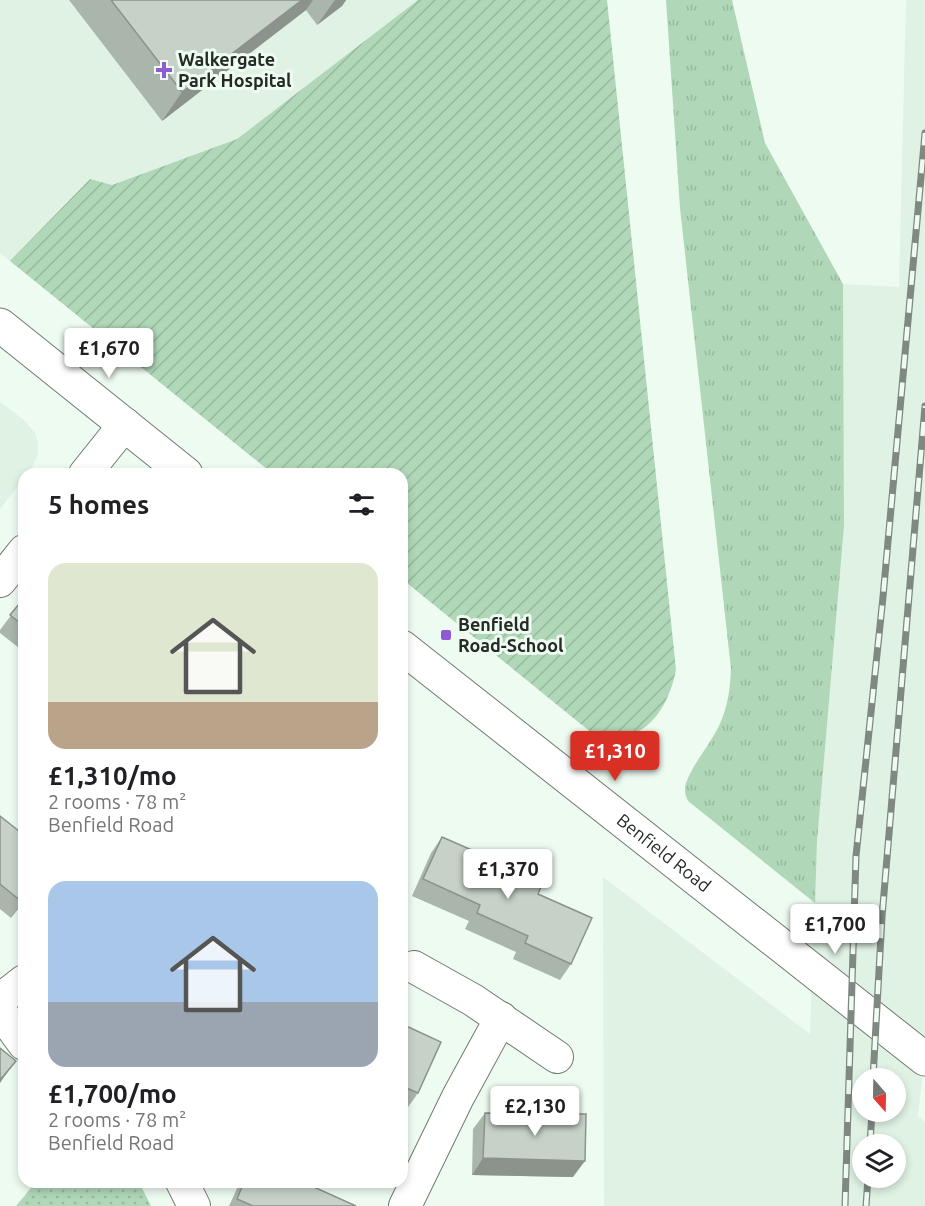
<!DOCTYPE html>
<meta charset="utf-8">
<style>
:root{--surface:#fff;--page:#f2f2f2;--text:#202124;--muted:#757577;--accent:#d93025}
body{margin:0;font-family:Ubuntu,sans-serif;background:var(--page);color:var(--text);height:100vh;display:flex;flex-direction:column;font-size:22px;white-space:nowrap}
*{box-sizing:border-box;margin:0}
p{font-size:20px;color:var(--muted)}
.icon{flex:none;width:33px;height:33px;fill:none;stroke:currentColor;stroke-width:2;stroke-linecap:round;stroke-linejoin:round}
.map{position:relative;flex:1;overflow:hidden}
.sheet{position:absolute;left:18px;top:468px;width:390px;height:720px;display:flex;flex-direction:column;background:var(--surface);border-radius:18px;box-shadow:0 3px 9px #0003}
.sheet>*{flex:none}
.needle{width:39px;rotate:160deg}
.buttons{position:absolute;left:852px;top:1068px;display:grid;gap:12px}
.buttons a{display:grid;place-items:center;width:54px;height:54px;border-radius:50%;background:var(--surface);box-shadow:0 3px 9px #0003;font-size:30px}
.price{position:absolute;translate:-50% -51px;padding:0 14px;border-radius:6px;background:#fff;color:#222;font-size:20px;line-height:39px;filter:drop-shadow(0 2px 3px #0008)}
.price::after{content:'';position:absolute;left:50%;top:36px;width:18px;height:14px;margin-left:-9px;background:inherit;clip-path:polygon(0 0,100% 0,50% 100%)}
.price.active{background:var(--accent);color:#fff}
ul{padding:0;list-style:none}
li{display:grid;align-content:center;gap:12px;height:318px;padding:0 30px}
li span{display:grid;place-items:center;height:186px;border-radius:18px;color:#555}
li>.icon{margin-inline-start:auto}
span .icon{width:108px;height:108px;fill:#fffc;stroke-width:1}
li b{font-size:26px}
h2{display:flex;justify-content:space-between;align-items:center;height:72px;padding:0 30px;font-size:26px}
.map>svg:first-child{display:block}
.built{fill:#dff2e3;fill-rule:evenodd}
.grass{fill:url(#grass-tufts)}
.park{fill:url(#park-dots)}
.garden{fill:url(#garden-furrows)}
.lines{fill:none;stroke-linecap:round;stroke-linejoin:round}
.minor-casing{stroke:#707a72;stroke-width:34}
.tertiary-casing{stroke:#707a72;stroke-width:35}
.minor{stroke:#fff;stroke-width:32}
.tertiary{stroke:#fff;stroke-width:33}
.rail-casing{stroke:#7f8881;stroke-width:7}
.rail{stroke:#eefbf1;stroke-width:4.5;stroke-dasharray:14;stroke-linecap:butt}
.wall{fill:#aab5ac}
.shaded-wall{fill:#8b938c}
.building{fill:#c6d2c8;stroke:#8b938c;stroke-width:1.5}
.poi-dot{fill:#8f5ad3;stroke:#eefbf1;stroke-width:2}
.labels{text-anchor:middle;stroke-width:6;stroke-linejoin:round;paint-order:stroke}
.poi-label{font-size:18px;font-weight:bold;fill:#252a26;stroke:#eefbf1;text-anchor:start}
.street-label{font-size:18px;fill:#252a26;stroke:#eefbf1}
</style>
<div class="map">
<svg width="925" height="1206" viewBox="0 0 925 1206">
<defs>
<pattern id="grass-tufts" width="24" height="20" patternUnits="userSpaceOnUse" patternTransform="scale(1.5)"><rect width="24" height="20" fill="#b0d7b8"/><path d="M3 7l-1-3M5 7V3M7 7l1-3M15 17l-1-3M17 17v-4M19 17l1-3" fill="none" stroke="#97b99e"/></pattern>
<pattern id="park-dots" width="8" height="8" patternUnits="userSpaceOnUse" patternTransform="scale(1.5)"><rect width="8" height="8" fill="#b0d7b8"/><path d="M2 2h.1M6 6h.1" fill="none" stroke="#97b99e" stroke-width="1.8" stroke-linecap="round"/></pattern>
<pattern id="garden-furrows" width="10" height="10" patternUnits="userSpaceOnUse" patternTransform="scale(1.5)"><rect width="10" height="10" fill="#b0d7b8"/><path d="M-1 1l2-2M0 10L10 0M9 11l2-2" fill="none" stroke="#97b99e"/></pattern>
</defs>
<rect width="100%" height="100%" fill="#eefbf1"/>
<g class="built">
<path d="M0,0H418L237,139L112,185L90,179L10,261L0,253Z"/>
<path d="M906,0H925V1056L918,1116L925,1122V1206H604L603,877L810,1034L817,842L844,526L843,284L899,287ZM862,1078H896V1112H862ZM862,1144H896V1178H862Z"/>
<path d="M0,402L24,420L35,433L38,443V455L30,471L27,474H24V478L0,509Z"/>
</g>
<path class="grass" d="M666,0H732L765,143L843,284L844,526L817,842L815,903L688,801C685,795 684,790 686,783C695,759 715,740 723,716C729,701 730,685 731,669L680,208Z"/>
<path class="park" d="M36,1182H139L151,1206H16Z"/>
<path class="garden" d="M418,0H607L676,670C668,710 644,745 598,738L402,579V474H273L10,261L90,179L112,185L237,139Z"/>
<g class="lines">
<g class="minor-casing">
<g id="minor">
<path d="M85,474L125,424"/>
<path d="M0,581L24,551"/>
<path d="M414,967L473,1000L557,1057"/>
<path d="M0,1000L24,981"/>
<path d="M0,1011L24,1044"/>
<path d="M182,1182L194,1206"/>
<path d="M405,1206L458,1097L501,1018"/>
</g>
</g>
<g class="tertiary-casing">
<g id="tertiary">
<path d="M0,325L186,474"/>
<path id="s1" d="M402,647L925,1059"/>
</g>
</g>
<use href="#minor" class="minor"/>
<use href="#tertiary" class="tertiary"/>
<g class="rail-casing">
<g id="rail">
<path d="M873,1078L882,917L925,406"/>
<path d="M870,1144L872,1112"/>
<path d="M845,1206L856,856L883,597L925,133"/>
<path d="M866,1206L868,1178"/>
</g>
</g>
<use href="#rail" class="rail"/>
</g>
<g class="wall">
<path d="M69,0H346L342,6L317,25L306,10L162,121Z"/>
<path d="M24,598V652L0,633V630Z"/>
<path d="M0,816L24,901L11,918L0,909Z"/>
<path d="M442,837L538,894L571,964L560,980L513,959L516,952L465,929L469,921L412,896L431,853Z"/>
<path d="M402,1024L418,1093L406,1110L402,1108Z"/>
<path d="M485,1113L573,1177L472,1175L473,1129Z"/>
<path d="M240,1182H308L307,1184L356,1206H229Z"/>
</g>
<g class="shaded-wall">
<path d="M302,0H313L306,10L162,121L182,92Z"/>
<path d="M335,0H346L342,6L317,25Z"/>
<path d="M24,899V901L11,918L22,902Z"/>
<path d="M16,1061L4,1077L0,1083V1080Z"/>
<path d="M483,1158L585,1161L573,1177L472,1175Z"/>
</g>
<g class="building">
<path d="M111,0H302L182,92Z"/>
<path d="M24,598V626L10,615Z"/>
<path d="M0,816L24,835V899L22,902L0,884Z"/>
<path d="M442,837L490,858L488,863L541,887L538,894L592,918L571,964L525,943L528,936L477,913L480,905L423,879Z"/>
<path d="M402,1024L441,1042L418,1093L402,1086Z"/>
<path d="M0,1048L16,1061L0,1080Z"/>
<path d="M485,1113L586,1114L585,1161L483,1158Z"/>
<path d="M244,1182H308L307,1184L356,1206H253L237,1199Z"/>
</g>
<g class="poi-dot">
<path d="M161 61h6v6h6v6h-6v6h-6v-6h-6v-6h6z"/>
<rect x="440" y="629" width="12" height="12" rx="3"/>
</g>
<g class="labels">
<g class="poi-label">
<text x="178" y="66">Walkergate<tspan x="178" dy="21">Park Hospital</tspan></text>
<text x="458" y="631">Benfield<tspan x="458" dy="21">Road-School</tspan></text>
</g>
<g class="street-label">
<text dy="6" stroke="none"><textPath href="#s1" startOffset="333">Benfield Road</textPath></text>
</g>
</g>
</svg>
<div class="buttons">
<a><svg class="needle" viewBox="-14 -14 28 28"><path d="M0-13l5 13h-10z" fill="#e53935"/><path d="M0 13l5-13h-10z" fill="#757577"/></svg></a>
<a><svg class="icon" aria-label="layers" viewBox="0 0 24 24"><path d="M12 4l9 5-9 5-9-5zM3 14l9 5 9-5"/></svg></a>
</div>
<b class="price" style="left:109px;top:379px">£1,670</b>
<b class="price active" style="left:615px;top:782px">£1,310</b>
<b class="price" style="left:508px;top:900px">£1,370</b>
<b class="price" style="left:835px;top:955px">£1,700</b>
<b class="price" style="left:535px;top:1137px">£2,130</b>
<section class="sheet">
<h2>5 homes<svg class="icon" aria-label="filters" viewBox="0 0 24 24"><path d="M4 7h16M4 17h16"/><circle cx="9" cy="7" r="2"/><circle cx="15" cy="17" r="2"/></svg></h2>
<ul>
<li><span style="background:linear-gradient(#dfe7d0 75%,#b9a48a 0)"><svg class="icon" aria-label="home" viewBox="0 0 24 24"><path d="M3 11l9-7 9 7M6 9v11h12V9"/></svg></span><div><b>£1,310/mo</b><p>2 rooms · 78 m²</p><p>Benfield Road</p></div></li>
<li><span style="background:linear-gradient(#a9c7e8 65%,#9aa5b1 0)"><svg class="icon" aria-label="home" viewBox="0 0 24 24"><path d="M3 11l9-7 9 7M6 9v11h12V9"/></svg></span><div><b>£1,700/mo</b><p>2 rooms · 78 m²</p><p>Benfield Road</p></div></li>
</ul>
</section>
</div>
